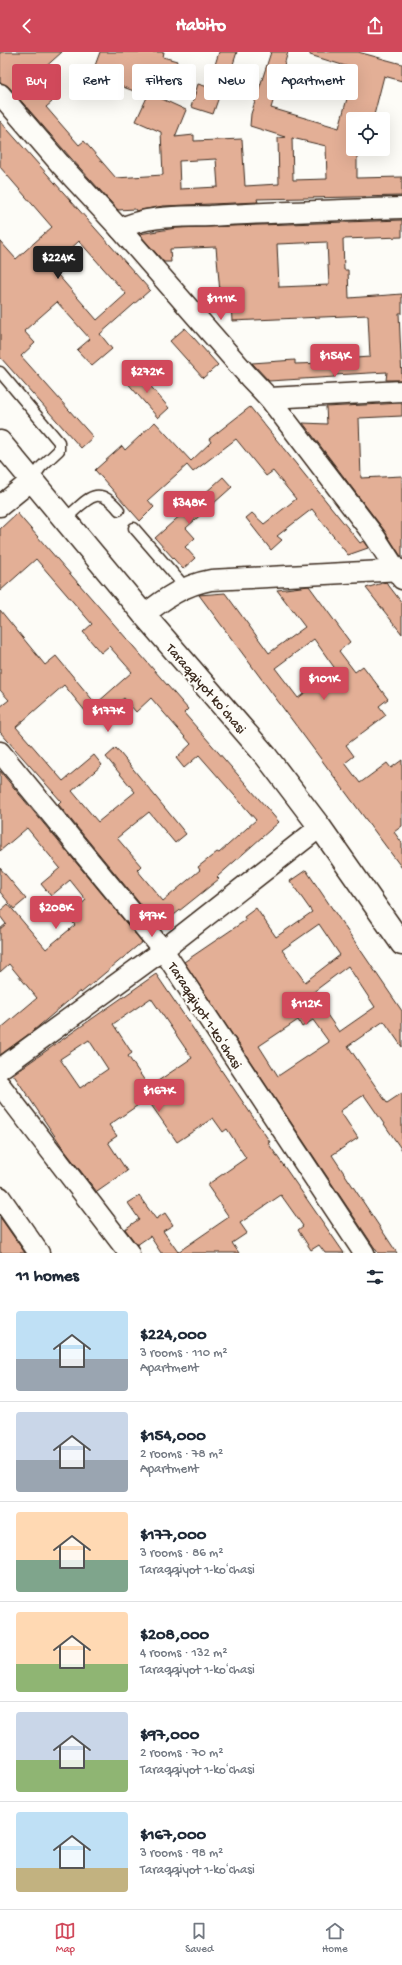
<!DOCTYPE html>
<meta charset="utf-8">
<style>
:root{--surface:#fff;--page:#f6f6f7;--text:#1f2937;--muted:#747a83;--line:#e0e1e3;--accent:#d1495b}
body{margin:0;font-family:"Gochi Hand",sans-serif;background:var(--page);color:var(--text);height:100vh;display:flex;flex-direction:column;font-size:15px;white-space:nowrap}
*{box-sizing:border-box;margin:0}
p{font-size:13px;color:var(--muted)}
.icon{flex:none;width:22px;height:22px;fill:none;stroke:currentColor;stroke-width:2;stroke-linecap:round;stroke-linejoin:round}
.map{position:relative;height:1201px;overflow:hidden}
.drawer{display:flex;flex-direction:column;background:var(--surface);flex:1}
.drawer>*{flex:none}
.guide{position:absolute;left:12px;top:12px;width:378px;height:36px;display:flex;gap:8px}
.buttons{position:absolute;left:346px;top:60px;display:grid;gap:8px}
.buttons a{display:grid;place-items:center;width:44px;height:44px;border-radius:4px;background:var(--surface);box-shadow:0 4px 16px #0002;font-size:20px}
.price{position:absolute;translate:-50% -34px;padding:0 9px;border-radius:4px;background:var(--accent);color:#fff;font-size:13px;line-height:26px;filter:drop-shadow(0 1px 2px #0008)}
.price::after{content:'';position:absolute;left:50%;top:24px;width:12px;height:9px;margin-left:-6px;background:inherit;clip-path:polygon(0 0,100% 0,50% 100%)}
.price.selected{background:#222;color:#fff}
ul{padding:0;list-style:none}
li{display:flex;align-items:center;gap:12px;height:100px;padding:0 16px}
li+li{border-top:1px solid var(--line)}
li span{display:grid;place-items:center;flex:none;width:112px;height:80px;border-radius:4px;color:#555}
li>.icon{margin-inline-start:auto}
span .icon{width:48px;height:48px;fill:#fffc;stroke-width:1}
li b{font-size:17px}
h2{display:flex;justify-content:space-between;align-items:center;height:48px;padding:0 16px;font-size:17px}
.pill{padding:0 14px;border-radius:4px;background:var(--surface);box-shadow:0 4px 16px #0002;font-size:14px;line-height:36px}
.pill.selected{background:var(--accent);color:#fff}
header{display:flex;justify-content:space-between;align-items:center;height:52px;padding:0 16px;background:var(--accent);color:#fff;font-size:18px;font-weight:700}
.dock{display:flex;justify-content:space-around;align-items:center;height:56px;border-top:1px solid var(--line);background:var(--surface);font-size:11px;color:var(--muted)}
.dock a{display:grid;justify-items:center;gap:2px}
.dock .selected{color:var(--accent)}
.map>svg:first-child{display:block}
.building{fill:#e3af96;stroke:#3b2a1e;fill-rule:evenodd}
.lines{fill:none;stroke-linecap:round;stroke-linejoin:round}
.service-casing{stroke:#3b2a1e;stroke-width:13}
.minor-casing{stroke:#3b2a1e;stroke-width:23}
.tertiary-casing{stroke:#3b2a1e;stroke-width:25}
.service{stroke:#fdfcf7;stroke-width:10}
.minor{stroke:#fdfcf7;stroke-width:20}
.tertiary{stroke:#fdfcf7;stroke-width:22}
.labels{text-anchor:middle;stroke-width:4;stroke-linejoin:round;paint-order:stroke}
.street-label{font-size:14px;fill:#3b2a1e;stroke:#fdfcf7}
</style>
<header><svg class="icon" aria-label="back" viewBox="0 0 24 24"><path d="M15 5l-7 7 7 7"/></svg>Habito<svg class="icon" aria-label="share" viewBox="0 0 24 24"><path d="M12 15V3M7 8l5-5 5 5M5 13v7h14v-7"/></svg></header>
<div class="map">
<svg width="402" height="1201" viewBox="0 0 402 1201">
<rect width="100%" height="100%" fill="#fdfcf7"/>
<filter id="ink" filterUnits="userSpaceOnUse"><feTurbulence type="fractalNoise" baseFrequency=".025" numOctaves="2"/><feDisplacementMap in="SourceGraphic" scale="8" xChannelSelector="R" yChannelSelector="G"/><feConvolveMatrix kernelMatrix="1 2 1 2 8 2 1 2 1" color-interpolation-filters="sRGB"/></filter>
<g filter="url(#ink)">
<g class="building">
<path d="M0,0H62L32,27L52,50L46,55L79,93L84,89L116,126L163,123L161,80L136,69L149,41L186,58L175,85L194,83V89L242,87L245,134L279,132L278,86L285,85L250,74L251,62L271,0H288L271,56L339,76L355,17L310,3V0H358L402,12V29L384,24L373,67H353V98H357V126L402,125V144L257,147L258,150L163,154L136,159L135,157L118,158L70,105L9,35L0,30ZM292,86L326,94L327,127L293,128ZM216,107L218,135L180,137L179,109Z"/>
<path d="M100,0H164L163,5L177,9L173,23L152,16L142,42L104,28L105,24L93,19Z"/>
<path d="M219,0H237L224,40L221,39L213,62L191,55L198,32L208,35Z"/>
<path d="M0,69L150,238L100,282L112,297L92,314L77,298L90,287L57,250L24,279L35,291L21,304L93,385L81,396L0,305V189L16,207L52,175L0,115ZM79,189L126,242L97,268L51,215Z"/>
<path d="M402,168V185L343,187L344,218H348L349,246L402,242V261H399L402,328H386L387,320L334,323L335,325L269,329L252,311L295,308V312L325,311V308L370,305L368,263L232,269L231,251L221,252L216,195L170,197L171,210H164L139,182L176,176ZM327,190L329,233L279,235L277,192Z"/>
<path d="M185,276L218,313L203,326L170,289Z"/>
<path d="M137,318L169,356L158,366L125,328Z"/>
<path d="M402,351V364L359,366L361,426L402,424V506L384,478L303,371L327,372L326,355Z"/>
<path d="M250,355L360,491L363,489L368,496L348,503L312,457L277,484L282,488L271,498L246,466L252,461L264,472L296,447L273,419L266,424L236,387L193,420L187,413L148,448L154,455L140,469L95,418L122,394L125,398L155,370L191,409L211,390L209,387Z"/>
<path d="M223,425L232,435L186,476L195,486L185,495L195,506L183,517L155,486Z"/>
<path d="M17,461L188,657L184,661L279,770L217,825L219,827L159,875L58,752L61,749L0,680V655L9,648L0,638V558L45,613L56,604L96,652L86,660L64,633L16,675L63,729L94,703L102,713L72,739L98,770L135,740L106,705L116,696L186,782L175,791L149,760L117,786L141,814L137,818L163,849L200,818L198,815L217,800L219,801L256,768L199,703L184,716L176,706L191,692L151,646L136,660L124,646L106,661L97,651L132,620L109,594L101,601L83,580L92,572L36,507L0,539V477Z"/>
<path d="M386,530L402,551V582L366,536Z"/>
<path d="M309,534L350,590L339,599L355,620L363,614L388,647L379,654L386,663L346,693L354,704L345,711L360,731L387,711L391,716L402,708V774L394,780L402,791V816L199,543L225,541L269,601L305,575L277,538ZM314,587L336,618L298,646L275,616Z"/>
<path d="M0,719L142,890L81,941L80,939L33,979L0,1003V977L37,946L9,912L0,920V877L6,872L0,864V859L8,852L46,897L75,873L67,864L86,848L70,828L51,844L41,832L60,816L27,776L0,799Z"/>
<path d="M0,816L26,847L14,857L0,840Z"/>
<path d="M306,818L402,959V995L384,969L348,994L387,1051L402,1041V1098L364,1043L340,1059L358,1086L332,1103L397,1201H378L184,910L246,868L244,865L256,856L276,885L312,860L290,829ZM319,872L340,903L305,930L282,898ZM348,914L375,955L339,980L312,941ZM298,968L302,975L313,968L329,990L278,1024L259,994Z"/>
<path d="M156,922L270,1090L268,1091L344,1201H325L319,1193L311,1198L298,1178L303,1174L281,1143L240,1171L247,1181L232,1191L239,1201H161L150,1184L137,1193L125,1177L139,1167L128,1151L139,1144L156,1167L165,1161L173,1173L163,1179L178,1200L229,1165L207,1133L246,1106L227,1077L223,1080L213,1066L177,1090L147,1047L109,1073L117,1084L108,1090L127,1119L97,1140L65,1099L13,1022ZM151,946L192,1006L149,1035L128,1004L132,1001L113,972ZM89,988L108,1017L80,1036L60,1007Z"/>
<path d="M0,1165L25,1201H0Z"/>
</g>
<g class="lines">
<g class="service-casing">
<g id="service">
<path d="M0,320L59,390V398L41,415L32,428"/>
<path d="M65,467C87,449 96,430 119,458"/>
<path d="M134,476L185,535"/>
</g>
</g>
<g class="minor-casing">
<g id="minor">
<path d="M0,42L61,113L120,177L249,325L269,346L375,485L402,527"/>
<path d="M120,177C147,163 181,165 210,164C274,160 338,158 402,156"/>
<path d="M269,346L402,339"/>
<path d="M0,454L32,428"/>
<path d="M144,563C165,546 184,533 211,528L402,518"/>
<path d="M0,700L163,898L364,1201"/>
<path d="M0,1017L163,898L320,775"/>
<path d="M0,1033L129,1201"/>
<path d="M0,1145L39,1201"/>
</g>
</g>
<g class="tertiary-casing">
<path id="tertiary" d="M0,390L144,563L266,704L320,775L402,892"/>
</g>
<use href="#service" class="service"/>
<use href="#minor" class="minor"/>
<use href="#tertiary" class="tertiary"/>
</g>
</g>
<g class="labels">
<g class="street-label">
<text transform="translate(207 636) rotate(49)" y="5">Taraqqiyot koʻchasi</text>
<text transform="translate(206 963) rotate(57)" y="5">Taraqqiyot 1-koʻchasi</text>
</g>
</g>
</svg>
<div class="buttons">
<a><svg class="icon" aria-label="locate" viewBox="0 0 24 24"><circle cx="12" cy="12" r="6"/><path d="M12 2v4M12 18v4M2 12h4M18 12h4"/></svg></a>
</div>
<b class="price selected" style="left:58px;top:228px">$224K</b>
<b class="price" style="left:221px;top:269px">$111K</b>
<b class="price" style="left:335px;top:326px">$154K</b>
<b class="price" style="left:147px;top:342px">$272K</b>
<b class="price" style="left:189px;top:473px">$348K</b>
<b class="price" style="left:324px;top:649px">$101K</b>
<b class="price" style="left:108px;top:681px">$177K</b>
<b class="price" style="left:56px;top:878px">$208K</b>
<b class="price" style="left:152px;top:886px">$97K</b>
<b class="price" style="left:306px;top:974px">$112K</b>
<b class="price" style="left:159px;top:1061px">$167K</b>
<div class="guide">
<a class="pill selected">Buy</a>
<a class="pill">Rent</a>
<a class="pill">Filters</a>
<a class="pill">New</a>
<a class="pill">Apartment</a>
</div>
</div>
<section class="drawer">
<h2>11 homes<svg class="icon" aria-label="filters" viewBox="0 0 24 24"><path d="M4 7h16M4 17h16"/><circle cx="9" cy="7" r="2"/><circle cx="15" cy="17" r="2"/></svg></h2>
<ul>
<li><span style="background:linear-gradient(#bfe0f5 60%,#9aa5b1 0)"><svg class="icon" aria-label="home" viewBox="0 0 24 24"><path d="M3 11l9-7 9 7M6 9v11h12V9"/></svg></span><div><b>$224,000</b><p>3 rooms · 110 m²</p><p>Apartment</p></div></li>
<li><span style="background:linear-gradient(#c9d6e8 60%,#9aa5b1 0)"><svg class="icon" aria-label="home" viewBox="0 0 24 24"><path d="M3 11l9-7 9 7M6 9v11h12V9"/></svg></span><div><b>$154,000</b><p>2 rooms · 78 m²</p><p>Apartment</p></div></li>
<li><span style="background:linear-gradient(#ffd9b3 60%,#7fa58c 0)"><svg class="icon" aria-label="home" viewBox="0 0 24 24"><path d="M3 11l9-7 9 7M6 9v11h12V9"/></svg></span><div><b>$177,000</b><p>3 rooms · 86 m²</p><p>Taraqqiyot 1-koʻchasi</p></div></li>
<li><span style="background:linear-gradient(#ffd9b3 65%,#8fb573 0)"><svg class="icon" aria-label="home" viewBox="0 0 24 24"><path d="M3 11l9-7 9 7M6 9v11h12V9"/></svg></span><div><b>$208,000</b><p>4 rooms · 132 m²</p><p>Taraqqiyot 1-koʻchasi</p></div></li>
<li><span style="background:linear-gradient(#c9d6e8 60%,#8fb573 0)"><svg class="icon" aria-label="home" viewBox="0 0 24 24"><path d="M3 11l9-7 9 7M6 9v11h12V9"/></svg></span><div><b>$97,000</b><p>2 rooms · 70 m²</p><p>Taraqqiyot 1-koʻchasi</p></div></li>
<li><span style="background:linear-gradient(#bfe0f5 70%,#c2b280 0)"><svg class="icon" aria-label="home" viewBox="0 0 24 24"><path d="M3 11l9-7 9 7M6 9v11h12V9"/></svg></span><div><b>$167,000</b><p>3 rooms · 98 m²</p><p>Taraqqiyot 1-koʻchasi</p></div></li>
</ul>
</section>
<nav class="dock">
<a class="selected"><svg class="icon" aria-label="map" viewBox="0 0 24 24"><path d="M3 6l6-2 6 2 6-2v14l-6 2-6-2-6 2zM9 4v14M15 6v14"/></svg>Map</a>
<a><svg class="icon" aria-label="saved" viewBox="0 0 24 24"><path d="M7 4h10v16l-5-4-5 4z"/></svg>Saved</a>
<a><svg class="icon" aria-label="home" viewBox="0 0 24 24"><path d="M3 11l9-7 9 7M6 9v11h12V9"/></svg>Home</a>
</nav>
